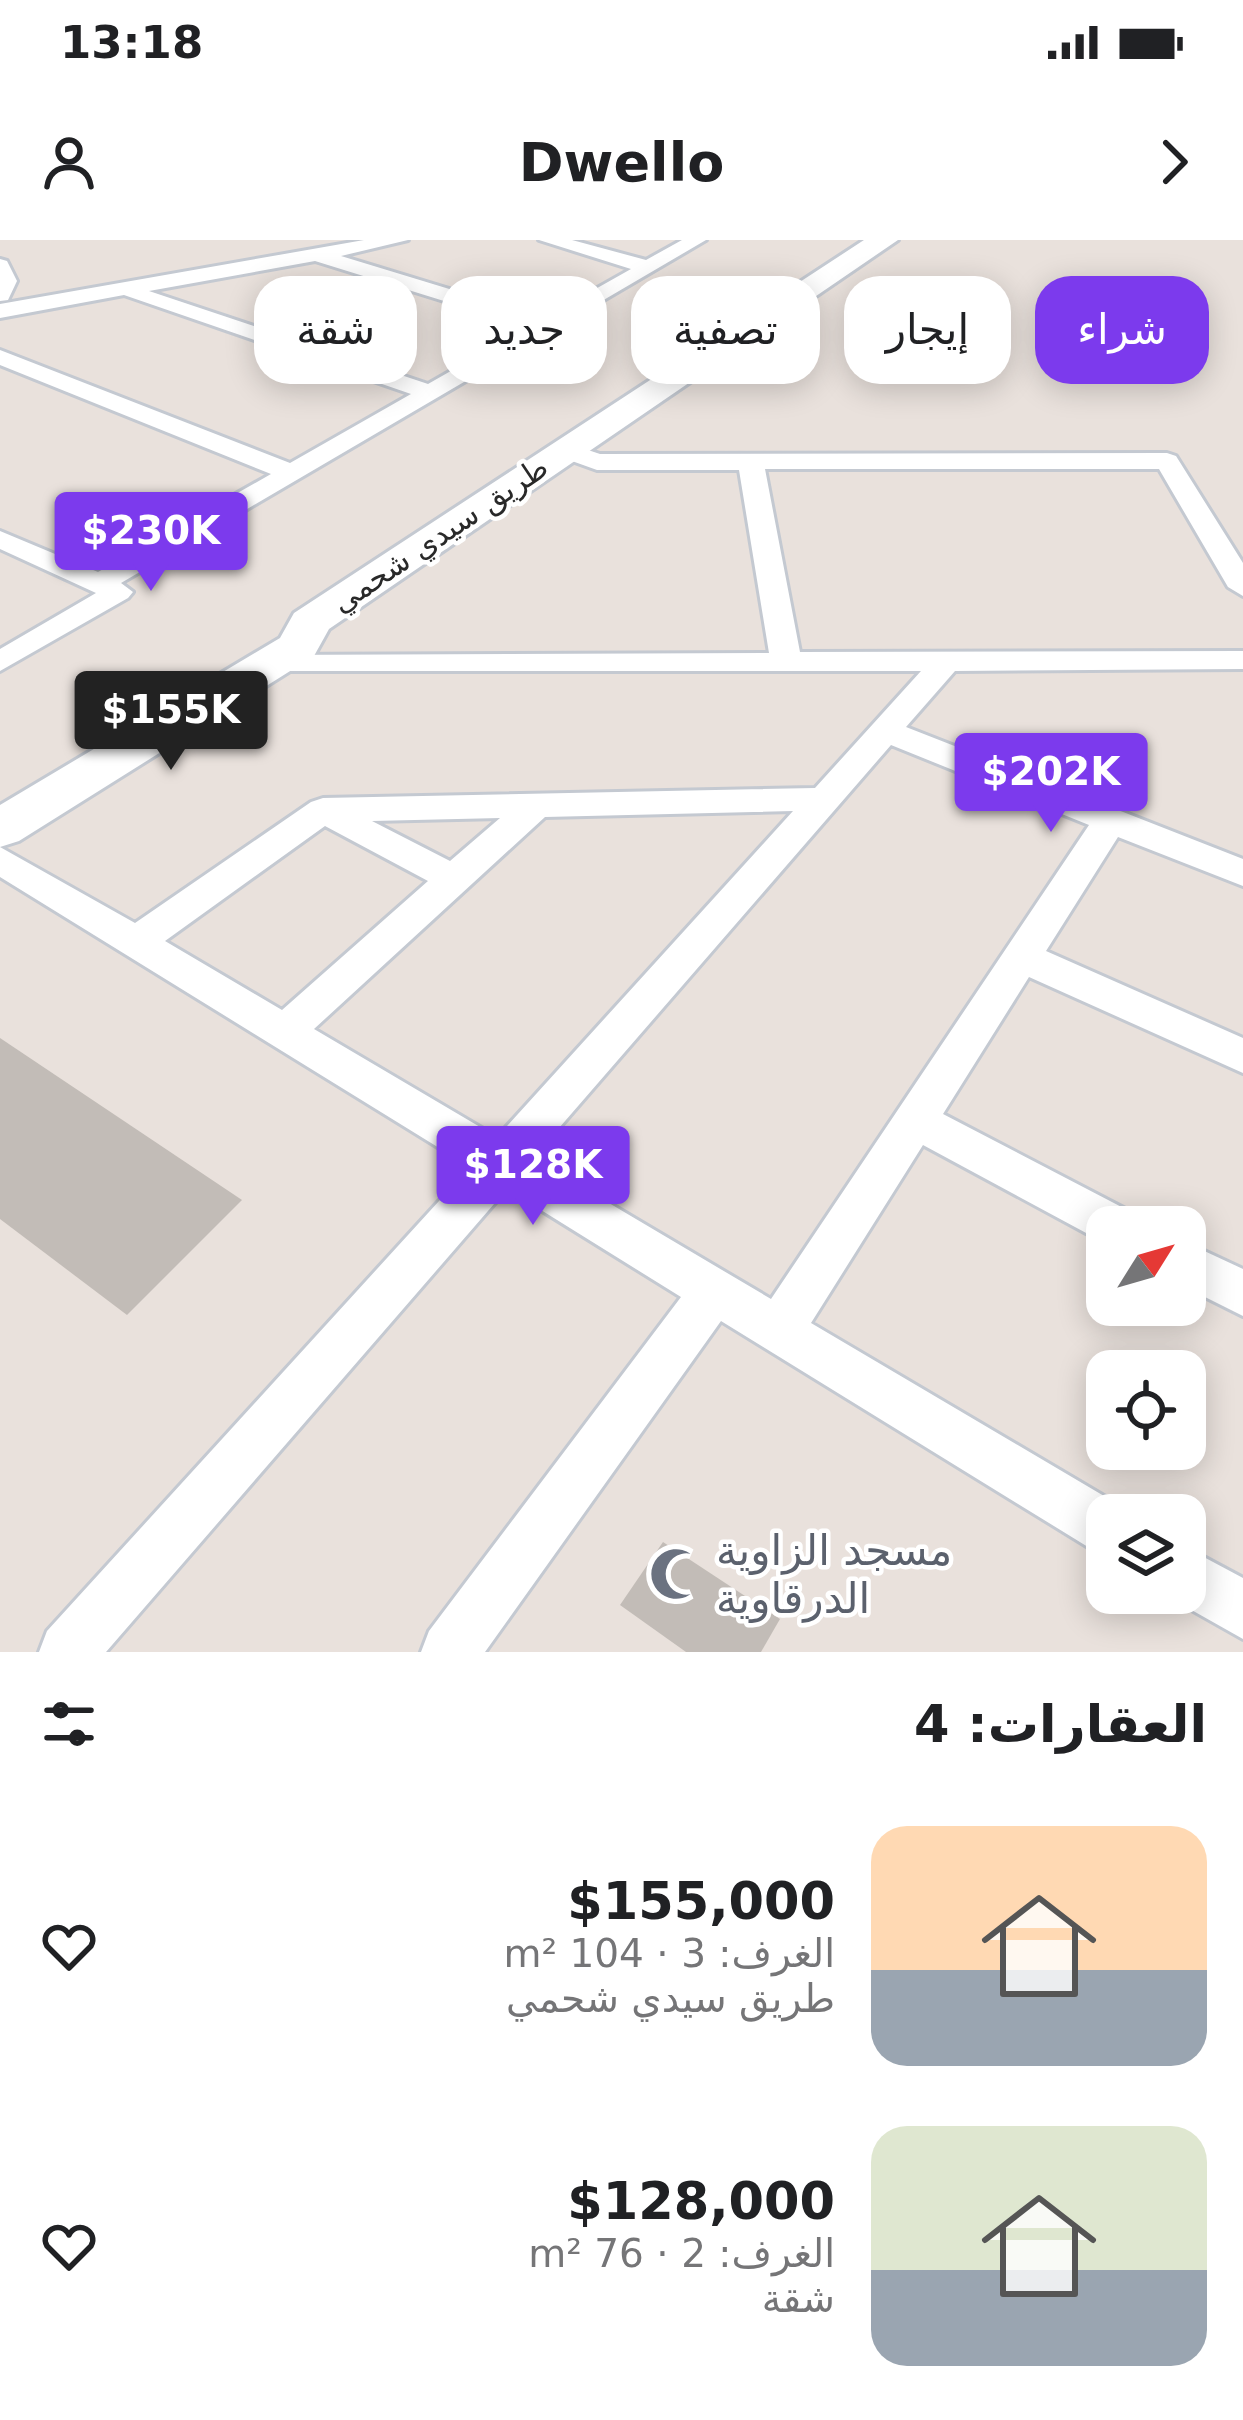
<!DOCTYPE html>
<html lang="ar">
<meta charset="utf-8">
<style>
:root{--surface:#fff;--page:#f2f2f2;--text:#202124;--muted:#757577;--accent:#7c3aed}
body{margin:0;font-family:"DejaVu Sans","Noto Sans Arabic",sans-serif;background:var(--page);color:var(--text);direction:rtl;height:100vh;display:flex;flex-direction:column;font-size:45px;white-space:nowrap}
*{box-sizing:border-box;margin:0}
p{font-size:39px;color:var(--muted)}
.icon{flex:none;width:66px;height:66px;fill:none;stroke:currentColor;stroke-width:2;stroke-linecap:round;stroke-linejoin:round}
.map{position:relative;height:1412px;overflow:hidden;direction:ltr}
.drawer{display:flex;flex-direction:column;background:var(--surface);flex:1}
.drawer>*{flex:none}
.hud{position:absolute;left:36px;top:36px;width:1173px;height:108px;direction:rtl;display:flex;gap:24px}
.needle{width:78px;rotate:53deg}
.fabs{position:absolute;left:1086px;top:966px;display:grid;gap:24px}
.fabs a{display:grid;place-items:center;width:120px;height:120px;border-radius:24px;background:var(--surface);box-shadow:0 6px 30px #0003;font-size:60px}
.price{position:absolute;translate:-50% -102px;padding:0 27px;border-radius:12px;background:var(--accent);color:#fff;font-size:39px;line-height:78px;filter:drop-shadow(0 3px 6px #0008)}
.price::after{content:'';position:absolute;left:50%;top:72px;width:36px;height:27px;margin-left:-18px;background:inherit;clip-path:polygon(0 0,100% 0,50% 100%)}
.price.active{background:#222;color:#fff}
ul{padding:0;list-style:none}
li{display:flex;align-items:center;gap:36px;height:300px;padding:0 36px}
li span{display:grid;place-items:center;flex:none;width:336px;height:240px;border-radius:36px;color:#555}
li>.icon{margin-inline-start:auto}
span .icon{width:144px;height:144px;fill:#fffc;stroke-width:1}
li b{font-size:51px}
h2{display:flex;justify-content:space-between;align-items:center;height:144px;padding:0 36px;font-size:51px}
.tag{padding:0 42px;border-radius:36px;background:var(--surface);box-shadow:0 6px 30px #0003;font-size:42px;line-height:108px}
.tag.active{background:var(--accent);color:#fff}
.status{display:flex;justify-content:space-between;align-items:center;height:84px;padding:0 60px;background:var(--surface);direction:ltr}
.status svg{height:33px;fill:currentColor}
header{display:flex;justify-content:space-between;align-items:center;height:156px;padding:0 36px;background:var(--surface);font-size:54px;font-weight:700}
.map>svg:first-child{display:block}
.building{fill:#c2bcb7}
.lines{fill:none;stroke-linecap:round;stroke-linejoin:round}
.street-casing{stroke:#c4c9d1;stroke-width:6}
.secondary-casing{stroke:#c4c9d1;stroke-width:6}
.street{fill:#fff;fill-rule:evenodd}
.secondary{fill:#fff;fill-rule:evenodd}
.labels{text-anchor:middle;stroke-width:9;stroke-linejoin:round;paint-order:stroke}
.far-street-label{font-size:30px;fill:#292929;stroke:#fff}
.near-worship-label{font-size:42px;fill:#5b616d;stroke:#fff;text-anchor:start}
</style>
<div class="status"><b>13:18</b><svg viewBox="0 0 49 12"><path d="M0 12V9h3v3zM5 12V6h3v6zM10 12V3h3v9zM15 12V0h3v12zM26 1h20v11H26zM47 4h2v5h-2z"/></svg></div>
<header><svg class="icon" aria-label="forward" viewBox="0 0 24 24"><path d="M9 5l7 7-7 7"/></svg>Dwello<svg class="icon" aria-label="person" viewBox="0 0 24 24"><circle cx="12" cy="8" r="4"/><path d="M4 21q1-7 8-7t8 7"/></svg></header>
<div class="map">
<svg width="1243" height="1412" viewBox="0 0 1243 1412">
<rect width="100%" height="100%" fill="#e9e1dc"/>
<g class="building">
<path d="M0,798L242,960L127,1075L0,979Z"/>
<path d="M663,1302L780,1379L761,1412H686L620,1365Z"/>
</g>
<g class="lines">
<g class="street-casing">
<g id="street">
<path d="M364,0H408L341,16L544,78L631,29L539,0H572L646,20L682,0H706L121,343L133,352L128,358L0,431V409L96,353L0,309V291L98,332L271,234L0,125V110L290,223L411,154L124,55L0,78V64ZM315,21L528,87L428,144L149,51Z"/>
<path d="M0,19L7,21L17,41L8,60L0,61Z"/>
<path d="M567,203L600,214L1167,213L1176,216L1243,323V356L1228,347L1159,229H765L800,412L1243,411V429L955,431L906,487L1243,619V646L1118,597L1046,711L1243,798V833L1029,737L943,874L1133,973L1140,987H1107V1004L1101,1001L923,905L811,1083L1126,1269L1129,1275H1107V1315L1088,1307L721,1081L485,1412H421L429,1391L681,1057L507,949L106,1412H39L47,1391L470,927L0,637V607L135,683L311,562L323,558L815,548L921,431H257L252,424L268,415L769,413L739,230H597L558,216L554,211ZM891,505L1089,585L771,1059L533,918ZM793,571L497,897L314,789L545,577ZM500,578L450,621L372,581ZM325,586L428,641L282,770L165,701Z"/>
<path d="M1185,1002L1243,1029V1076L1185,1047Z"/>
<path d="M1185,1307L1243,1338V1399L1165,1355L1185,1353Z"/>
</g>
</g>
<g class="secondary-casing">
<path id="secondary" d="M864,0H898L329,389L314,416L19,601L0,607V565L280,398L294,373Z"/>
</g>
<use href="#street" class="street"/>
<use href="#secondary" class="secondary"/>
</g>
<defs>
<g id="mosque-bare" transform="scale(4.14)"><path d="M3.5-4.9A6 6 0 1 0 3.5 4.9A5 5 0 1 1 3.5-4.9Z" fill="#6b7280" stroke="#fff" stroke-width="2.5" paint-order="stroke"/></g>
</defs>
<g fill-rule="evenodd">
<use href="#mosque-bare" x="676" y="1334"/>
</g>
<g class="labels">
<g class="far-street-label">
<text transform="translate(440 295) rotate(-34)" y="10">طريق سيدي شحمي</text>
</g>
<g class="near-worship-label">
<text x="716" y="1325">مسجد الزاوية<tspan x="716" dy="48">الدرقاوية</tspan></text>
</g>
</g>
</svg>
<div class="fabs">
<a><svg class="needle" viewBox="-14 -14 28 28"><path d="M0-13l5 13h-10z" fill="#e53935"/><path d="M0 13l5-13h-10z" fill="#757577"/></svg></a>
<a><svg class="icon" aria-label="locate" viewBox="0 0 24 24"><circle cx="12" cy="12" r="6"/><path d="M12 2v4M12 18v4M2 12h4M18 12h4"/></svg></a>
<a><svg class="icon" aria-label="layers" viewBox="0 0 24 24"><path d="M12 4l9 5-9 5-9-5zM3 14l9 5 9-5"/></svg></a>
</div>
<b class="price" style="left:151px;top:354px">$230K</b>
<b class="price active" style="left:171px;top:533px">$155K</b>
<b class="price" style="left:1051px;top:595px">$202K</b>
<b class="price" style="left:533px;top:988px">$128K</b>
<div class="hud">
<a class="tag active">شراء</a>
<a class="tag">إيجار</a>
<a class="tag">تصفية</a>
<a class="tag">جديد</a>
<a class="tag">شقة</a>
</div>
</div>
<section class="drawer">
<h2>العقارات: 4<svg class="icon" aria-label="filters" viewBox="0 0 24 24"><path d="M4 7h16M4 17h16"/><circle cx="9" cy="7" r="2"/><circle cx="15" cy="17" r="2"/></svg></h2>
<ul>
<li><span style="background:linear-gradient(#ffd9b3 60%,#9aa5b1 0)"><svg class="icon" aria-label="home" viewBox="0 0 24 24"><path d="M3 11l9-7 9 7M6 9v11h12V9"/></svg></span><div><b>$155,000</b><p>الغرف: 3 · 104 m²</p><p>طريق سيدي شحمي</p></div><svg class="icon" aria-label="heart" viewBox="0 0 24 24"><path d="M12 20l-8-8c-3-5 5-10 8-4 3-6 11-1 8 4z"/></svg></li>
<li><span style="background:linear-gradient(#dfe7d0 60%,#9aa5b1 0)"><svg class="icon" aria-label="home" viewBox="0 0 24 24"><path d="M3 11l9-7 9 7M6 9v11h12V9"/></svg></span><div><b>$128,000</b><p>الغرف: 2 · 76 m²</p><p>شقة</p></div><svg class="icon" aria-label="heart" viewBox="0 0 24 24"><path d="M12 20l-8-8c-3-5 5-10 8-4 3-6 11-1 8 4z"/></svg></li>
</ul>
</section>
